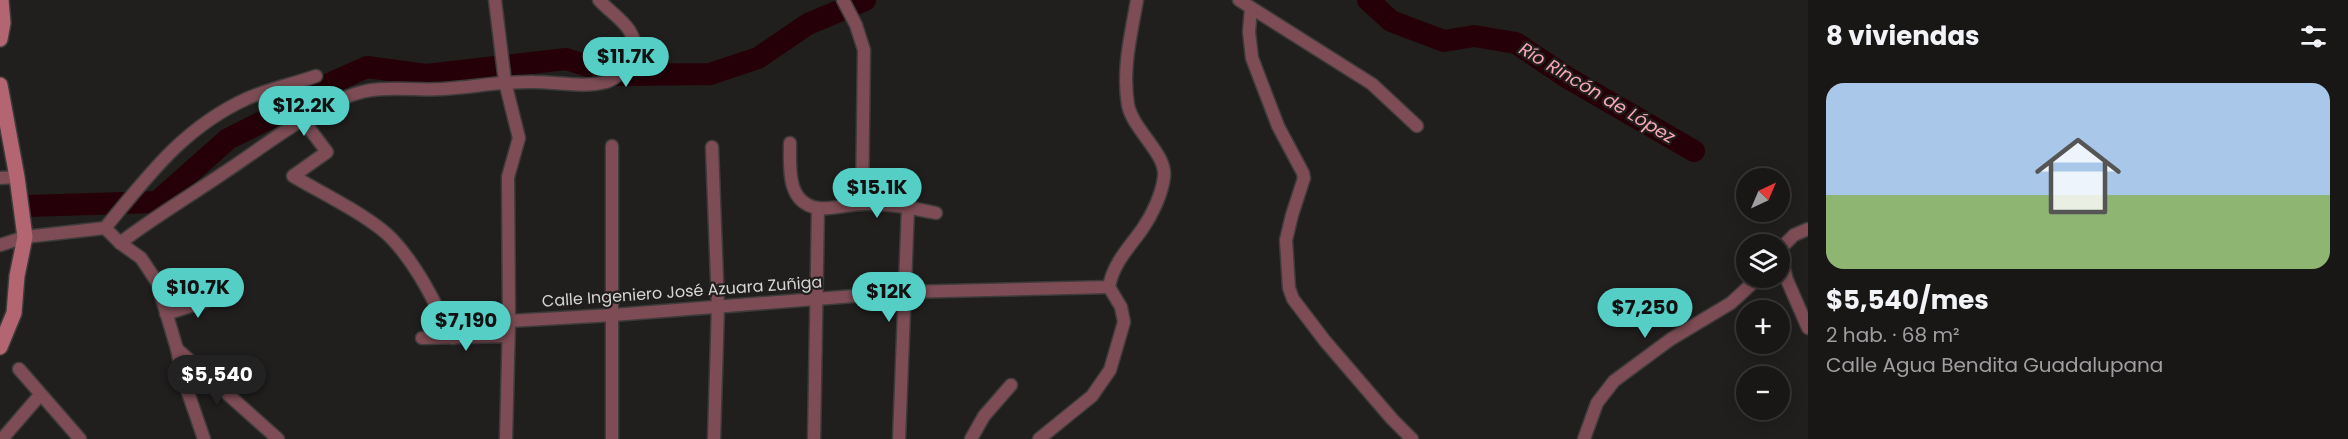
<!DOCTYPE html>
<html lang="es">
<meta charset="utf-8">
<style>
:root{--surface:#191616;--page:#221f1f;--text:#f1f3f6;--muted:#9f9fa1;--line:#373535;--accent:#55cec6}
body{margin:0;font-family:Poppins,sans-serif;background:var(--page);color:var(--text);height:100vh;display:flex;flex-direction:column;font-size:22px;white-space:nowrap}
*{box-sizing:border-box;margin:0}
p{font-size:20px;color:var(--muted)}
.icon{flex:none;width:33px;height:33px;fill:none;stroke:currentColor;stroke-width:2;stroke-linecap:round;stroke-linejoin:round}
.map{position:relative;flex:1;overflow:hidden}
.details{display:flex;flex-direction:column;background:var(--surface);width:540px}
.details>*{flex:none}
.needle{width:39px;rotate:44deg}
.tools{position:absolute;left:1736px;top:168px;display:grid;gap:12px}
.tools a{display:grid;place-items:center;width:54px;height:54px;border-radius:50%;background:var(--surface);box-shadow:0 3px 15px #0003,0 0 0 2px var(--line);font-size:30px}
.price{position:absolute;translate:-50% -51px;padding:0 14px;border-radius:21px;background:var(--accent);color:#111;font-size:20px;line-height:39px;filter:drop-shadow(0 2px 3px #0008)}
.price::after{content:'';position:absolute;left:50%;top:36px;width:18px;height:14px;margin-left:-9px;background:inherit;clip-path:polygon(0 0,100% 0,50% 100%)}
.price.selected{background:#222;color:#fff}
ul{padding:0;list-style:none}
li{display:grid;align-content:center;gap:12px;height:318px;padding:0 18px}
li+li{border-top:2px solid var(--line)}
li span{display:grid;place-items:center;height:186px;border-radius:18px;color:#555}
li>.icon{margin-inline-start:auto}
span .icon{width:108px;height:108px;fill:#fffc;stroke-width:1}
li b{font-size:26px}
h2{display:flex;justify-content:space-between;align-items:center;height:72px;padding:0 18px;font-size:26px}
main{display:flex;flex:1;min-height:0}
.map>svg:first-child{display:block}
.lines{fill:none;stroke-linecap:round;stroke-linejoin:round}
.river{stroke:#250008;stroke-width:22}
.street-casing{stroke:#3e3b3b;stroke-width:15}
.secondary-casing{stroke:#3e3b3b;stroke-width:18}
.street{stroke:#7d4c54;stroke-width:12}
.secondary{stroke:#b36572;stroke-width:15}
.labels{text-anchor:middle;stroke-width:4.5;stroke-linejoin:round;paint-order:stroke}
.street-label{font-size:16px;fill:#d6d4d4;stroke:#211e1e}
.water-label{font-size:18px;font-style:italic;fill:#f9a9b5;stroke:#211e1e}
</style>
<main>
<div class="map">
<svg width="1808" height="439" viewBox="0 0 1808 439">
<rect width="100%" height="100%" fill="#211e1e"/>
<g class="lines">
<g class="river">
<path d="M1368,0L1391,21L1444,41L1474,36L1516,43L1568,78L1694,151"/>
<path d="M28,206L157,202L228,139L284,111L329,84L367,67L426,75L566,59L617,75L710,74L758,58L808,24L865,0"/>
</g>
<g class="street-casing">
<g id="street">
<path d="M495,0L505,82L519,138L508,177L509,321L506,439"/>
<path d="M843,0L856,25L864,50L862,204"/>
<path d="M1239,0L1372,84L1417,126"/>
<path d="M1251,8L1249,32L1252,58L1278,126L1303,173L1304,178L1292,215L1286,240L1289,288L1293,299L1325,341L1392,419L1412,439"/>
<path d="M303,120L327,152L293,176C321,193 372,217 393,240C419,268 435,304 453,338"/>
<path d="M790,143C790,167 786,202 817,208C832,210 849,204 863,204C888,203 912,208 936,213"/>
<path d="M712,147L718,306L714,439"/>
<path d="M0,178L17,177"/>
<path d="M105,228C148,176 183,128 246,99C268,89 293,84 316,76"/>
<path d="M120,243C154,217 190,196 225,172C265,146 320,101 366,91C392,86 417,91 443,89C474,87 503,81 534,82C557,82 583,88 606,82C618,78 628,65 636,55C636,26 617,19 599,0"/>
<path d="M0,245L25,237L105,228L120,243L141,258L157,282L177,349L183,378L204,439"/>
<path d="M1779,249L1787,280L1808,328"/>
<path d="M1779,250L1794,235L1808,229"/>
<path d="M166,314L221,296"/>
<path d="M509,321L613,315L905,292L1109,287"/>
<path d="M422,338L508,336"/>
<path d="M177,349L278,439"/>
<path d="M19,369L80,439"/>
<path d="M2,439L40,395"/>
<path d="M612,439V146"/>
<path d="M814,439L818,208"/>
<path d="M899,439L908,208"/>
<path d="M971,439L984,416L1011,385"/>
<path d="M1039,439L1092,396L1110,370L1124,322L1121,307L1109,287C1113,263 1129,248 1143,228C1152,215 1162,194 1164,177C1167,154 1133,130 1128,105C1122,69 1131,35 1137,0"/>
<path d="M1584,439L1597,403L1614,381L1671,339L1731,303L1758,278"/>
</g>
</g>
<g class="secondary-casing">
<g id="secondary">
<path d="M0,39L3,23L1,0"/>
<path d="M0,85L17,177L25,237L17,276L14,313L0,347"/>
</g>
</g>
<use href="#street" class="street"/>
<use href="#secondary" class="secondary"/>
</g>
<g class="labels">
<g class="street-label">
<text transform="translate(682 291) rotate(-4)" y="6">Calle Ingeniero José Azuara Zuñiga</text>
</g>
<g class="water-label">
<text transform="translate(1597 93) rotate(31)" y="6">Río Rincón de López</text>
</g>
</g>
</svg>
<div class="tools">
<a><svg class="needle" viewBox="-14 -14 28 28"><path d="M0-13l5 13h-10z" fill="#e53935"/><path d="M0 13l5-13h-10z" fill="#9f9fa1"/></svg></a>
<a><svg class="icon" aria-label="layers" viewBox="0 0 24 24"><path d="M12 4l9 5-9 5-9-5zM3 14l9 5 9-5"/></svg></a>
<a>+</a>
<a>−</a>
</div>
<b class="price" style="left:626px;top:88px">$11.7K</b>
<b class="price" style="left:304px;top:137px">$12.2K</b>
<b class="price" style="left:877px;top:219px">$15.1K</b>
<b class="price" style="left:198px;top:319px">$10.7K</b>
<b class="price" style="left:889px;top:323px">$12K</b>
<b class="price" style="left:1645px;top:339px">$7,250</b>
<b class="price" style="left:466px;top:352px">$7,190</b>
<b class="price selected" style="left:217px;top:406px">$5,540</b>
</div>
<section class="details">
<h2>8 viviendas<svg class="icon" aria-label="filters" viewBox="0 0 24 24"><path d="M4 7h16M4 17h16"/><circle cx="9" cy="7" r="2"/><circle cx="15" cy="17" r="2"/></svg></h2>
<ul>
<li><span style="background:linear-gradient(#a9c7e8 60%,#8fb573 0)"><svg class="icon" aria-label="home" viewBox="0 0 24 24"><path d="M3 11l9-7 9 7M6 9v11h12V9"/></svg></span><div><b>$5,540/mes</b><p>2 hab. · 68 m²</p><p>Calle Agua Bendita Guadalupana</p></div></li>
</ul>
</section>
</main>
